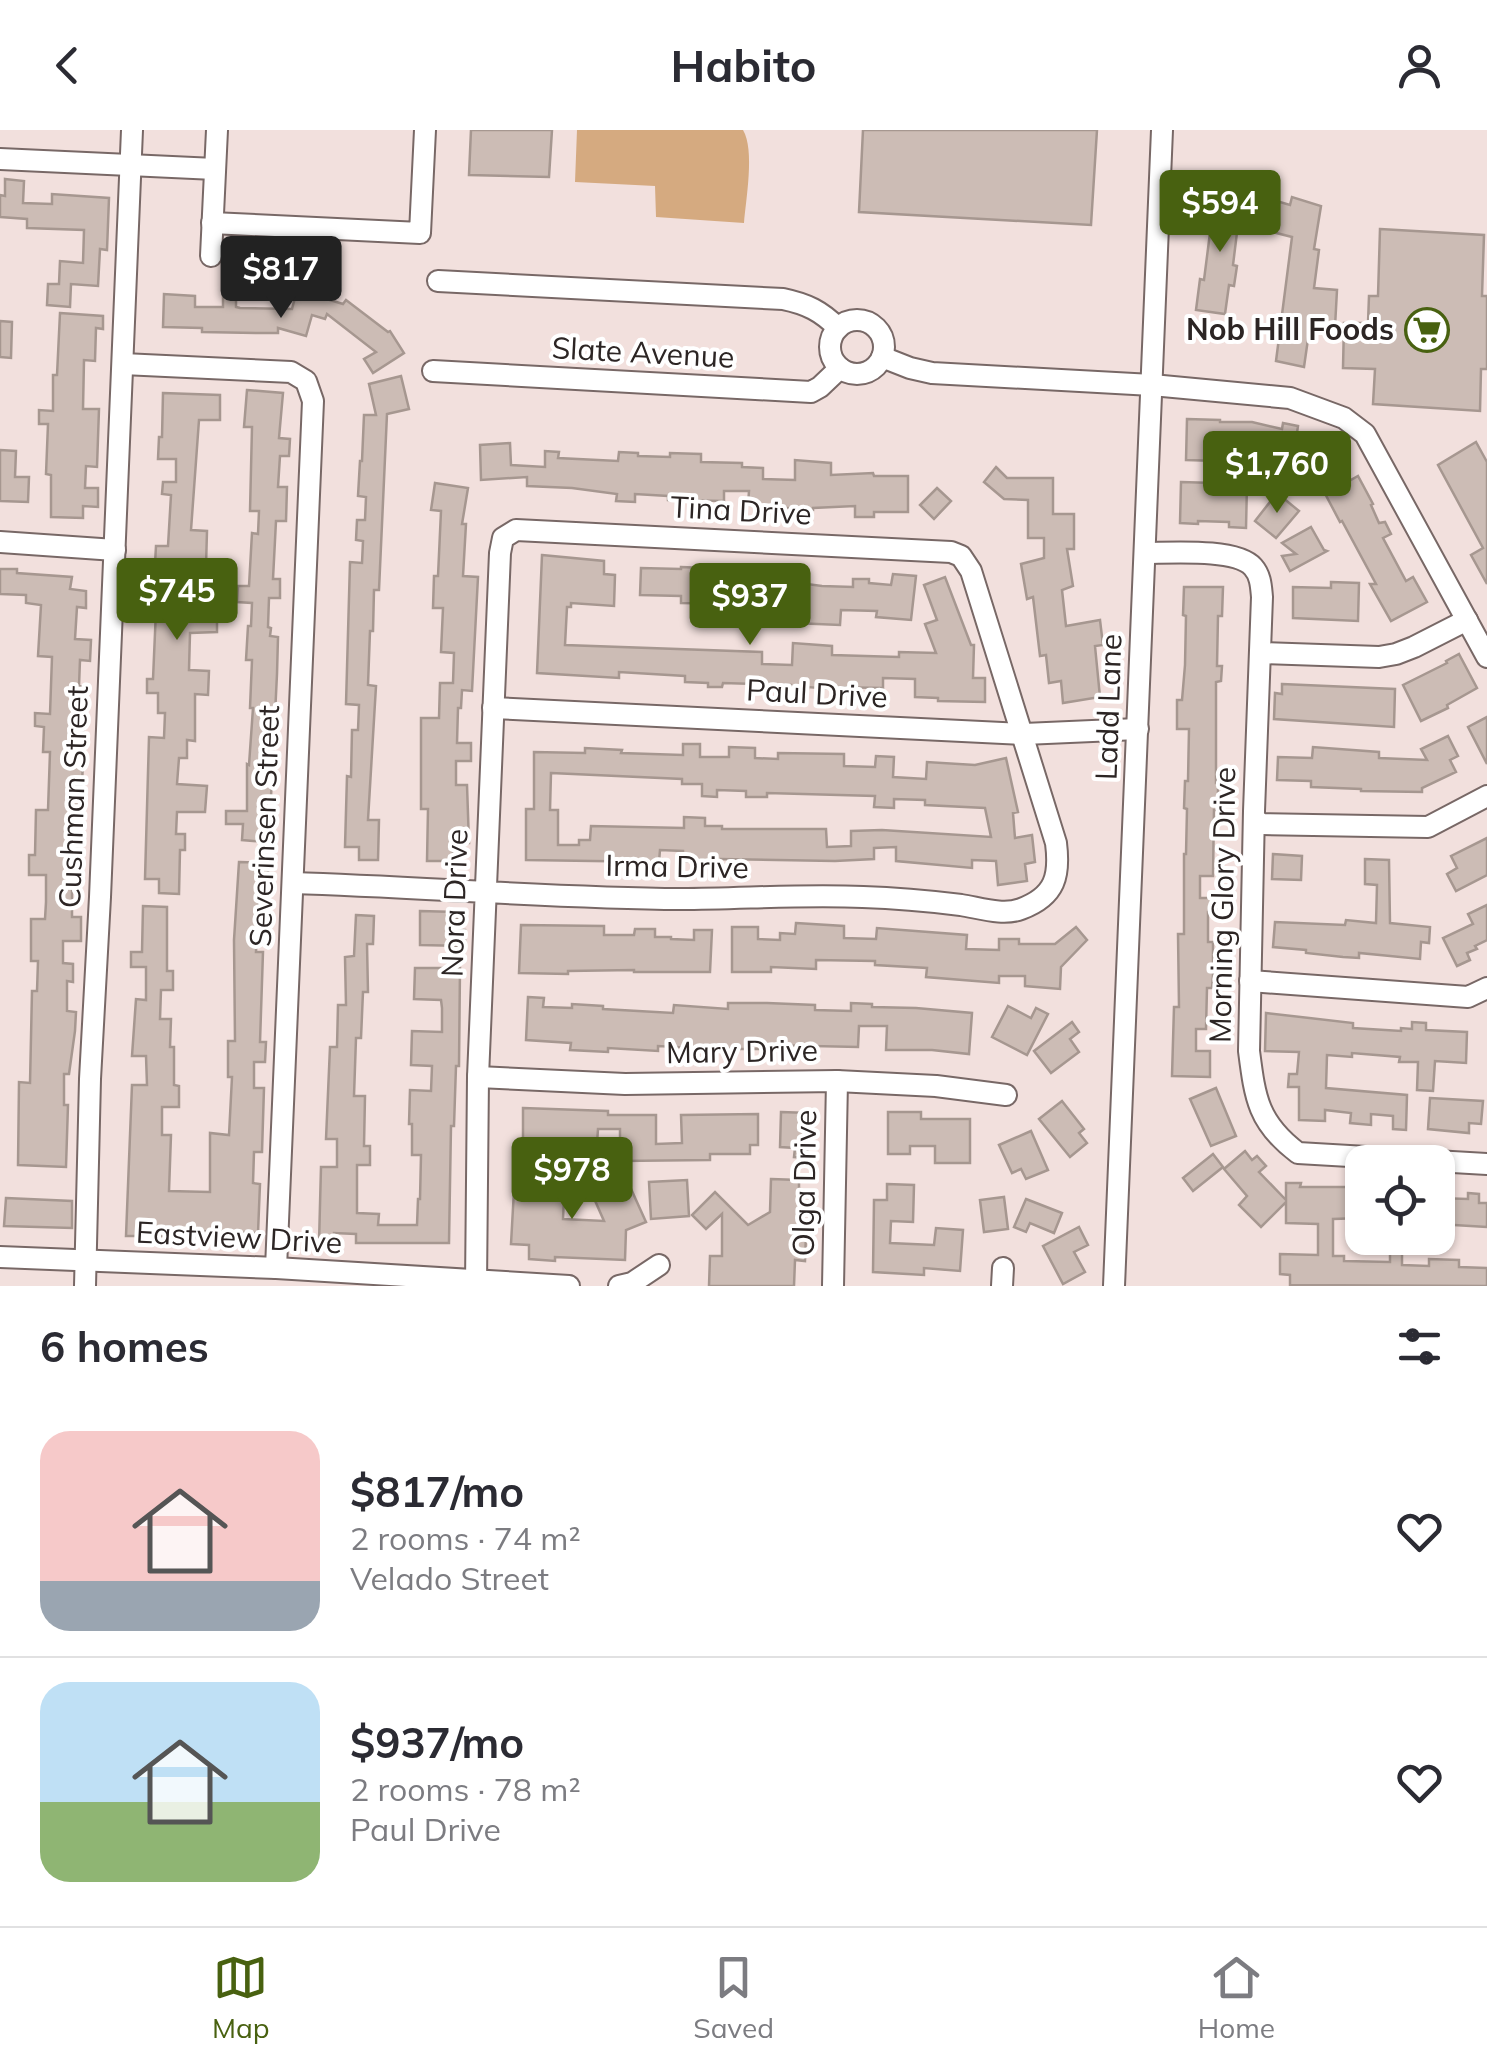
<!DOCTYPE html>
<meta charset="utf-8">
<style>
:root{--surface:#fff;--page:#f7f7f7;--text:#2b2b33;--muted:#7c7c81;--line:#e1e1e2;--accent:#486110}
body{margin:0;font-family:Mulish,sans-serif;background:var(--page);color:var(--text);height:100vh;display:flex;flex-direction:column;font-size:38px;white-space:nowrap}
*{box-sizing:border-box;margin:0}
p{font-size:32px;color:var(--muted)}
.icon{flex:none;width:55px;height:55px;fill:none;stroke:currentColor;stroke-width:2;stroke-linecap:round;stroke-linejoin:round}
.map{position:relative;height:1156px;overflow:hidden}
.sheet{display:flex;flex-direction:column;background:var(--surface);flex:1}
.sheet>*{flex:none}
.controls{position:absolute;left:1345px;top:1015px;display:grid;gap:20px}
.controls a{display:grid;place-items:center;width:110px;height:110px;border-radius:20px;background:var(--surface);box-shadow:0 2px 8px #0004;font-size:50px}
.price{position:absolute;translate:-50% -85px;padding:0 22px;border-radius:10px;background:var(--accent);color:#fff;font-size:32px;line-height:65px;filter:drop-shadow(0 2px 5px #0008)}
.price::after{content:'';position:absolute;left:50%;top:60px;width:30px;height:22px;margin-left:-15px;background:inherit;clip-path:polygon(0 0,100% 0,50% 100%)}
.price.on{background:#222;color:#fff}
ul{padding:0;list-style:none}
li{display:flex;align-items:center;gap:30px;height:250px;padding:0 40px}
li+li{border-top:2px solid var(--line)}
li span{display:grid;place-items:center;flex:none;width:280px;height:200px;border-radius:30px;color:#555}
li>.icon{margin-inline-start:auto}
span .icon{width:120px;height:120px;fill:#fffc;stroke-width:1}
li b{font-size:42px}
h2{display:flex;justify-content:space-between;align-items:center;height:120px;padding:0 40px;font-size:42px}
header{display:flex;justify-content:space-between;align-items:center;height:130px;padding:0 40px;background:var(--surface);font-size:45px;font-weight:700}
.tabs{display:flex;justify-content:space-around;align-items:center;height:140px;border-top:2px solid var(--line);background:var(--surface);font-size:28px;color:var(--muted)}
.tabs a{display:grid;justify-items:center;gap:5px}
.tabs .on{color:var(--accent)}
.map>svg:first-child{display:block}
.green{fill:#d5aa80}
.building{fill:#ccbcb5;stroke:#a69790;stroke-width:2.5;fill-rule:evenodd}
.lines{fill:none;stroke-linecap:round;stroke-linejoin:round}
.minor-casing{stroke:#786866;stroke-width:24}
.minor{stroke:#fff;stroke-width:20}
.labels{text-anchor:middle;stroke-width:8;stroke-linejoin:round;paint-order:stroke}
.poi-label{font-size:30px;font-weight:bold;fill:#2c2524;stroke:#fff;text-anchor:end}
.street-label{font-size:30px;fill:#2c2524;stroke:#fff}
</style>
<header><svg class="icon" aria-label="back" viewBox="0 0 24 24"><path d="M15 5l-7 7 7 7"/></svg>Habito<svg class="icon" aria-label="person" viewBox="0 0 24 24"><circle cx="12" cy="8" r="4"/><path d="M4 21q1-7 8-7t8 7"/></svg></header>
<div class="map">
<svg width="1487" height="1156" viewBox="0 0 1487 1156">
<rect width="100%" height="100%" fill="#f2e0dd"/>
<path class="green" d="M577,0H743C755,20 746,69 744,93L656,87L655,56L575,52Z"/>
<g class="building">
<path d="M471,0H552L549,47L469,45Z"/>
<path d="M863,0H1097L1091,95L859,82Z"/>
<path d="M5,49L24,51L23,73L52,74V64L109,68L107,120L100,119L98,156L71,154L70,177L47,175L48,154H59L60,131L83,133L84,100L27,98V89L0,87V65L5,66Z"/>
<path d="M1210,66L1241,70L1233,135L1237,136L1234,156L1229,155L1225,184L1196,180L1200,149L1204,150L1211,95H1207Z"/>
<path d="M1263,67L1290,75L1292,67L1321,76L1314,119L1319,120L1314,158L1337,160L1335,197L1310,195L1304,237L1276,231L1292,107L1257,98Z"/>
<path d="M1380,99L1484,105L1482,166H1487V239H1481L1480,281L1373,274L1375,239L1343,238L1344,193H1368L1369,166H1378Z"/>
<path d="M223,156H236V177L240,178L292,179L297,160L343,174L346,170L388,202L390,201L404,223L373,243L364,229L376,222L327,184L325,189L312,185L306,206L278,198V203H258L202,202V198L163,197L164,164L195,166V177H223Z"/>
<path d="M60,183L103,186V199L96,198L95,231L84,230L83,279H99L97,337L86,336L85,358H98V377L83,376V388L51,387V345L46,344L48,294H39V280L53,281V245H57Z"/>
<path d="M0,191L12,192L11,228L0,227Z"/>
<path d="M401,246L409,279L387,284L379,460H374L373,501H370L368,555L376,556L368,690H379L378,730H359V717H345L347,646L351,647L352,600H358L359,575L346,574L350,432L362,433L363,411L356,410L357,390H365L366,367L358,366L360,331H362L364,285H376L369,254Z"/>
<path d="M247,260L283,263L279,308L290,309L289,326H280L278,357H287L286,391H276L273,449H280V468H269L268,497L271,498L270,506L278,507L277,544L271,667L267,666L264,712L242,710L243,694H226V681H247V634L249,635L253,578H250L252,530H246L248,496H251L252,473L237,472L238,456H249L252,403L258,404L259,381H250L252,297H244Z"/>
<path d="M163,263L220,265V290H199L191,400L207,401L206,436L185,435L184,471L217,473V502L190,503L189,540L209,541L208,565L195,564V611L187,610V628H179L177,654L207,656L205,682H177L176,704H185V720H180L179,764L159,763V749H145L149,607L164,608L165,583H158V563H147V549H153L158,434H155L156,416H168L171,365L162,364L163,352H176V329H158L159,307H162Z"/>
<path d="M1187,289L1220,290V292H1252L1282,299L1283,293L1298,296L1292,337L1261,332L1262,325H1219L1218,331L1186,330Z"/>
<path d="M1476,312L1487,332V454L1471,425L1483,418L1438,335Z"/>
<path d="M510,313L511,335L545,337V321L559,322L558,328L618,331L619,322L638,323V326L670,327V323L701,324V332L742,333V337L763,338V349L795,350V330L831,333V345L873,343L874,346H908V382H874V387H855V376L813,378V380L748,375L749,361H724V371L668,370V366L635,364V372L616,371L617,364L572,358L527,356V347L481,350L480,315Z"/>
<path d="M1317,313L1335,327L1328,335L1349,351L1358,346L1373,374L1371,375L1379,393L1385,392L1391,404L1383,408L1406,451L1413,447L1427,472L1391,491L1370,454H1376L1342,391L1340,392L1321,356L1297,338Z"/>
<path d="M0,320L16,321L15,347H29L28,372L0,371Z"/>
<path d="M996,337L1007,348H1053V384H1074V419H1067L1073,456L1062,460L1066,496L1100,490L1103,515L1095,516L1100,567L1063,573L1061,551L1049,553L1046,525L1040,526L1033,467L1027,469L1021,434L1044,428V408H1028V370L1004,369L984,352Z"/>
<path d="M1181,352L1247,354L1246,398L1229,397V392L1198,391V394L1180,393Z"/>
<path d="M435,353L468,358L462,394H466L463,446L478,447L472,561L462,560L461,578H458L457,613H471V631H456V655H467L469,713H453V731H427L428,679H421V588H439L440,553H453L454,523L441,522L443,478H433L434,446H438L441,381L431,380Z"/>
<path d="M937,358L951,371L934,389L920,375Z"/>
<path d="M1277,363L1299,381L1276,408L1255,391Z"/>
<path d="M1311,397L1324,420L1327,421L1290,441L1282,426L1296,424L1282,413Z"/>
<path d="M542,425L604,431V444L615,445L614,476L571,473V477H567L565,515L762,522V534L792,535L793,513L832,516V525L899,527V522L936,523L925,494L937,490L924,455L945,447L971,515H974L973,548H985V572L938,571V568L915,567V549L883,548V558L830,557V559L808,557V559L791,558V555L723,553L722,557H708V553L685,552V546L619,542V548L537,543Z"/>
<path d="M681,437L730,439V444L784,446V442L800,443L799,453L822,456L853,457V449H869V453L891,455L893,444L916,446L911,490L876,487L877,481L841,480L840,495L794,493V489L782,488L783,479L736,478V474L681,473V466L640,465L641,438L681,439Z"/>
<path d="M0,439H17V443L72,447L70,459L86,461V478L77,477L75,509L91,510L90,531L80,530L79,556L85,557L83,603L69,602L68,631L83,632L81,676L70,675V700H81V719H76V759H72V787H81V811H63V833L73,834V852L67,851V881L76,882L75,901L69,944H64V975H68L66,1037L18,1035L19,952L30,953L32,861H37L38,831H31V789H45L46,772V745H29V725H35L36,680H48L50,622H43L44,597L35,596V583L50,584L52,527L38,526L41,475L26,473V465L0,464Z"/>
<path d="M1331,452L1359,453L1358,491L1293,488V457L1331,458Z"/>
<path d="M1184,457H1223L1222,486H1218L1217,536H1222L1221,551L1216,552V653H1218V680H1214L1213,746H1200V768H1217V782H1208V812H1213V846L1212,858H1207L1206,899H1196V921H1210V947L1172,946L1174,877H1179L1178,804H1184V724H1186L1187,679L1184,678L1185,651H1188L1189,599H1177V570H1182L1185,535L1186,486L1183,485Z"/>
<path d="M1459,524L1477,558L1447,575L1448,578L1421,591L1403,555L1447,533L1446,531Z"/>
<path d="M1282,554L1395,559L1394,597L1274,589L1275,563L1282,564Z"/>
<path d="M1487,587V634L1468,597Z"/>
<path d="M1448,606L1458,626L1450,630L1456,642L1422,658V662L1361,661V659L1311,657V651L1277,650L1278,627L1312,628L1313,617L1379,622V628L1427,630L1421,619Z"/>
<path d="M683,614H700V627H729V617L755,618V628L778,629V623L844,624V636L875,637L876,626L894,627L893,647L926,649L927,632L975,635L1006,628L1018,682L1013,683L1015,708L1032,705L1035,732L1025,734L1027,751L998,755L996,731L972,730V738L896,731V717L874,718V729L835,731L721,729V733L683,731V721L660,720L659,732L526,730V679H534V622L585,623V618L622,620L621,623L683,625ZM551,643L682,649V654H702V666L717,667V660L746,661V667H767V663L875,666L874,677L894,678V669L925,670V675L985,678L991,707L882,700L851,701V716L827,717L826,699H722V696H705V688L684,687V698L591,696L590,710H579V715H558V680H550Z"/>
<path d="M1487,708V745L1456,761L1447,744L1457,738L1451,726Z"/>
<path d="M1273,724L1302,726L1301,750L1272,749Z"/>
<path d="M1365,729L1389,730L1390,793L1430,797L1429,813L1421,812L1420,829L1359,823V828L1343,827L1306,823V820L1273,817L1275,792L1345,795L1346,790L1376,793L1377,755L1365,754Z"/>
<path d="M239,732L268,733V751H262V763H259L256,822H263L260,912H266L265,932H254V958H264L262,1022H254L253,1053L260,1054L258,1103L200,1101V1106H126L132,955H147L146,926H132L136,869L146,870V837H131V822H142L143,776L167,777V841H173V860H161L160,889H171L170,917H174V955L179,956V977H162V1005H171L169,1061L210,1062V1003L229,1005L232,947H228V911H235L234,810Z"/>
<path d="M1487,775V810L1475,816L1477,819L1467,823L1470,830L1457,836L1443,808L1473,794L1468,784Z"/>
<path d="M420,781L457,782V800H465V816L420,815Z"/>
<path d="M356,785L374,786L373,814H367L368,862H363L361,908H356L354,966H365L364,1016H370V1035H357V1083L379,1084L378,1095H417L418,1069H420L421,1025H412V994H409L410,960L431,961L432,936L411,935L412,901L442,902V878L441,870L414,869L415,838H460L459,936H456L454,996H451L449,1113H356V1104L334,1103V1113H319L321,1037H337V1009H326L330,917H337L338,875H346L345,827L354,826Z"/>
<path d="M796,793L844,796V808L876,809L877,798L967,805L966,819L999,820V809H1019V814H1055L1076,797L1087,810L1061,837L1060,859L1025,856V846H999V853L926,847L927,838L875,835V831L816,830V839L771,837V842H732V797H758V809L780,810V803L795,804Z"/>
<path d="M521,795L604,796V805H634L635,799H655V807H671V809L694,810V800H712L710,842H634V840L568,841V844L519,843Z"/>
<path d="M528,867L544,868L543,877L572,878V874L603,876V879L673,883L674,875L728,879V873H767L815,875V880L851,881V873L872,874V877L916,878L972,883L969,924L932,920H886L887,896H859L858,917L767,915V919H712L658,916V921L608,918V922L570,920L571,913L526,910Z"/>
<path d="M1008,876L1031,888L1036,878L1048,884L1027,925L992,907Z"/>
<path d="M1266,883L1353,893V898L1401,901V898L1412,899V892L1426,893V900L1467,902L1466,933L1435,931L1433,961L1417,960L1418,932H1399L1400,927L1352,923V927L1327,925L1326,958L1407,965L1406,1000L1393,999V986L1371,984V995L1350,993L1351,983L1325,980V991L1299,990V957H1288L1289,944H1297L1299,922L1265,921Z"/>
<path d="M1072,892L1079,902L1070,909L1079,922L1051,943L1034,921Z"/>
<path d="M1216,958L1236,1006L1211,1016L1190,969Z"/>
<path d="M1430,968L1483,971L1481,994L1469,993V1003L1428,999Z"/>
<path d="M1062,971L1084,999L1079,1003L1087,1013L1070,1027L1039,989Z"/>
<path d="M523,978L608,981V985H656V1014L682,1013L681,985L758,984V1015H750V1024H710V1030L620,1031V999H598L596,1028L578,1027L579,1013L551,1012V1020H532V1010H523Z"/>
<path d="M781,982L809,983L807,1028L794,1027L795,1018L780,1017Z"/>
<path d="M888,982H921V989H970V1033H935V1016H910V1024H888Z"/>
<path d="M1031,1001L1048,1040L1026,1049L1021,1039L1012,1043L999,1015Z"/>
<path d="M1245,1021L1252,1030L1257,1026L1266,1036L1259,1042L1286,1070V1053H1301L1300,1057H1355V1062H1362V1088L1333,1089V1126H1344V1131L1390,1132V1114L1402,1115V1135L1429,1136V1129L1459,1130V1137L1487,1138V1156L1290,1155V1145L1280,1144V1124L1318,1125V1094L1286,1093V1072L1261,1097L1239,1075L1247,1066L1224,1039Z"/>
<path d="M1213,1024L1223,1037L1193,1061L1183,1048Z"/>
<path d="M530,1040L554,1041L553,1066L564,1067L563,1089L604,1091L593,1066L627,1050L646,1092L626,1100L625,1130L555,1127V1131L529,1129V1115L511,1114L514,1060H529Z"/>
<path d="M771,1049L799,1050V1072H803L802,1105H806L805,1131L795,1130L794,1156H709L710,1126H722V1084L706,1099L692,1085L715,1062L748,1095L770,1082Z"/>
<path d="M687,1050L689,1086L651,1089L649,1052Z"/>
<path d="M887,1054L914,1055L913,1092L891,1091L890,1113L934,1115L936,1098L963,1100L960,1141L924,1138V1145L873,1142L874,1070H887Z"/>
<path d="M1468,1063L1479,1064V1073H1487V1097L1438,1094V1068L1468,1069Z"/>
<path d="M1004,1067L1008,1099L984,1102L980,1070Z"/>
<path d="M6,1068L72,1071V1098L4,1096Z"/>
<path d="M1026,1069L1062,1083L1054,1103L1030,1093L1026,1102L1014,1097Z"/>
<path d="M1079,1097L1088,1115L1074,1122L1085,1142L1063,1154L1043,1116Z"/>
</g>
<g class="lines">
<g class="minor-casing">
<g id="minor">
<path d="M0,29L215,39"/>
<path d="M212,93L420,103L425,0"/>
<path d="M211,126L217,0"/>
<path d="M438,151L783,169C807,174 821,181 838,198"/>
<circle cx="857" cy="217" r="27"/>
<path d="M882,227L910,238L932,243L1152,255L1290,268L1344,288L1365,304L1487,527"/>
<path d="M123,234L291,242L306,251L313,271L276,1138"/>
<path d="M433,241L811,262L820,257L840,238"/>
<path d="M0,412L115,420"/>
<path d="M1145,423C1170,423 1236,418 1253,437C1261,446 1261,457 1262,467L1254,681L1249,921C1255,968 1258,993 1298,1023L1487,1034"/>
<path d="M1260,523L1379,527L1396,524L1414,517L1467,490"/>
<path d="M493,578L1024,604L1138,599"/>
<path d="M1254,689L1262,694L1428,697L1487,666"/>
<path d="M293,753C422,757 551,768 681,769C741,769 802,764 863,767C896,768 929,771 961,775C980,778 1003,786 1021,779C1056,766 1060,745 1056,713L971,441L961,426L951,422L516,400L503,408L500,423L478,947L476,1156"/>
<path d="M1250,851L1468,867L1487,858"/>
<path d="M478,947L625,954L837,951L936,956L1006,965"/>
<path d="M0,1127L276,1138L569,1156"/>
<path d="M85,1156L90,949L100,767L132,0"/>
<path d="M619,1156L632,1153L659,1135"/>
<path d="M833,1156L837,951"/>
<path d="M1002,1156L1003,1138"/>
<path d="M1114,1156L1162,0"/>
</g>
</g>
<use href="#minor" class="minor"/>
</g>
<defs>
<g id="supermarket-ring" transform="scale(2.25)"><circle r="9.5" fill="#fff" stroke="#486110" stroke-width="1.5"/><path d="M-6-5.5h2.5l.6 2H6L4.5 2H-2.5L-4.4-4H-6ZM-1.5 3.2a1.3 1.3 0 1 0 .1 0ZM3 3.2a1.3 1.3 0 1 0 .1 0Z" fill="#486110"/></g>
</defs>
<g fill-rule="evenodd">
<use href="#supermarket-ring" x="1427" y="200"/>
</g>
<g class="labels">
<g class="poi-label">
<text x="1394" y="210">Nob Hill Foods</text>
</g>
<g class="street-label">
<text transform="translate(643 223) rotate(3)" y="10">Slate Avenue</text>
<text transform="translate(741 381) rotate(3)" y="10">Tina Drive</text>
<text transform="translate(817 564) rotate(3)" y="10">Paul Drive</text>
<text transform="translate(1109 577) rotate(-88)" y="10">Ladd Lane</text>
<text transform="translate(74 667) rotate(-88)" y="10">Cushman Street</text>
<text transform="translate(265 696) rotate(-88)" y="10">Severinsen Street</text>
<text transform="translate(677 737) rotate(1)" y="10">Irma Drive</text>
<text transform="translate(455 773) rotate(-88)" y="10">Nora Drive</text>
<text transform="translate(1223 775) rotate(-89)" y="10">Morning Glory Drive</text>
<text transform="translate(742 922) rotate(-1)" y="10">Mary Drive</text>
<text transform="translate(805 1053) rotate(-89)" y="10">Olga Drive</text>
<text transform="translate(239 1108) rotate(3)" y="10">Eastview Drive</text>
</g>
</g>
</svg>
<div class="controls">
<a><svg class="icon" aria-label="locate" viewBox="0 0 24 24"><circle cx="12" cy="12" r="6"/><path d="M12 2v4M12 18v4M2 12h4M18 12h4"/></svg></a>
</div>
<b class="price" style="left:1220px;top:125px">$594</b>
<b class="price on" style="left:281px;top:191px">$817</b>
<b class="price" style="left:1277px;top:386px">$1,760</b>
<b class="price" style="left:177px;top:513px">$745</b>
<b class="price" style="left:750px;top:518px">$937</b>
<b class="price" style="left:572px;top:1092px">$978</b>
</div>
<section class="sheet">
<h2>6 homes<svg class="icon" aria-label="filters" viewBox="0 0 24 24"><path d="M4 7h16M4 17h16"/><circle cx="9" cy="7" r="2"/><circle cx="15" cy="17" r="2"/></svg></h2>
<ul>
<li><span style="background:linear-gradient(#f6c9c9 75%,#9aa5b1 0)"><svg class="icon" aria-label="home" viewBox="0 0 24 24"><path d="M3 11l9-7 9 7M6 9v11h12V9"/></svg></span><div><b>$817/mo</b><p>2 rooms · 74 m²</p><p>Velado Street</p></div><svg class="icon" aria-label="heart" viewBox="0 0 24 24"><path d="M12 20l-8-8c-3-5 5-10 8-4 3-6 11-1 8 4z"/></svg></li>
<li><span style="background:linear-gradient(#bfe0f5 60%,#8fb573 0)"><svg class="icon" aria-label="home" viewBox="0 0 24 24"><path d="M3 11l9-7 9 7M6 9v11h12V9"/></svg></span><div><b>$937/mo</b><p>2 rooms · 78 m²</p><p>Paul Drive</p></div><svg class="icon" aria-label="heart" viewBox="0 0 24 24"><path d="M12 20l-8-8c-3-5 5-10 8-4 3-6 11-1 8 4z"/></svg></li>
</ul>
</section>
<nav class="tabs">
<a class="on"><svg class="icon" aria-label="map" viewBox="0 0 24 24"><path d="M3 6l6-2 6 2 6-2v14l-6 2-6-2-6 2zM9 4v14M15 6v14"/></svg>Map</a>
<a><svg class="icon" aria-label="saved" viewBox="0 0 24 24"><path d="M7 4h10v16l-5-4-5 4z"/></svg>Saved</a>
<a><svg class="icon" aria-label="home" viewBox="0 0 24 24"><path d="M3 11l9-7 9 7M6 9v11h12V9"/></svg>Home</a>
</nav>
